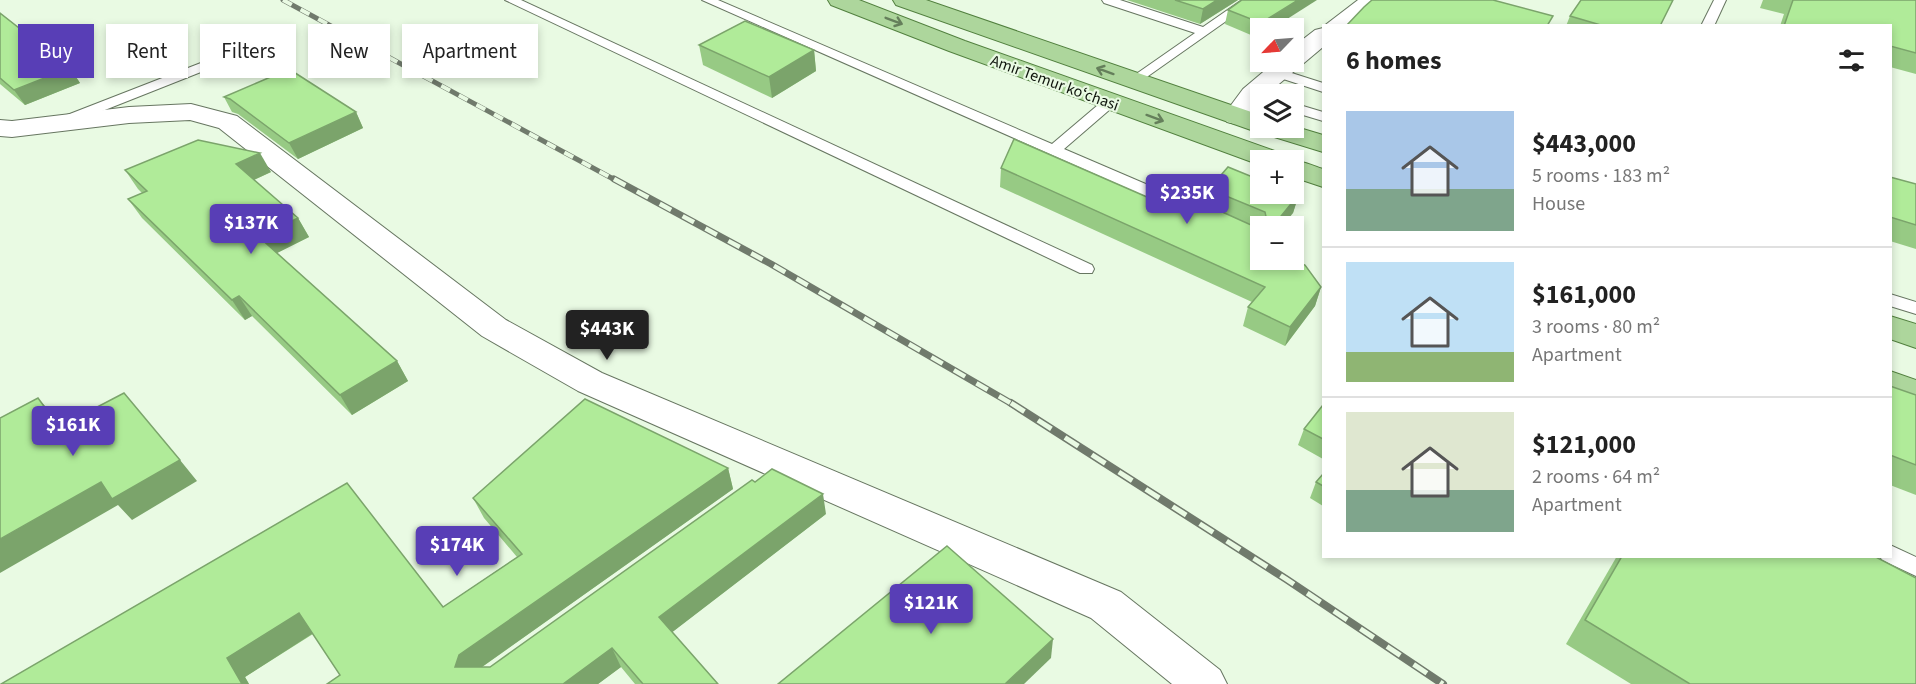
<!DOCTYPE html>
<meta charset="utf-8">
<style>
:root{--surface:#fff;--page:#f2f2f2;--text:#222;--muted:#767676;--line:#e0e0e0;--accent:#583eb6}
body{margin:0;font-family:"Source Sans 3",sans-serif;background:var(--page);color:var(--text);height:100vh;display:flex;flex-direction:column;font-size:22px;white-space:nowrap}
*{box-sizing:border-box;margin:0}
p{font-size:20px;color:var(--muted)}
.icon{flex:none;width:33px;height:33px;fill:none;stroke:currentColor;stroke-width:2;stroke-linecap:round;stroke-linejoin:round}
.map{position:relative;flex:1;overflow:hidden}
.panel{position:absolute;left:1322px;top:24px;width:570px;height:534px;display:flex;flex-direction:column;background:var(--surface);border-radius:0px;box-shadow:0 3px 9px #0003}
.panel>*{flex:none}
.hud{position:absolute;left:18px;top:24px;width:570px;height:54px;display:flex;gap:12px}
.needle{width:39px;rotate:245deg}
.buttons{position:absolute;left:1250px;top:18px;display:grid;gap:12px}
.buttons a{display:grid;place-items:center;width:54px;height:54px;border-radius:0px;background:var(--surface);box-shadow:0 3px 9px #0003;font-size:30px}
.price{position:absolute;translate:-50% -51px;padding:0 14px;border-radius:6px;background:var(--accent);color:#fff;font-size:20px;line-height:39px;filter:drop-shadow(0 2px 3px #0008)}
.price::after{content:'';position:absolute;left:50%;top:36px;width:18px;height:14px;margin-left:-9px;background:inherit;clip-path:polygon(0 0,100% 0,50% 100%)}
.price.current{background:#222;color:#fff}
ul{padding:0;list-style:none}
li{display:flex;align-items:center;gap:18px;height:150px;padding:0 24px}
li+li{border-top:2px solid var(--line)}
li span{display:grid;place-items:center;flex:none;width:168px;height:120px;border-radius:0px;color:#555}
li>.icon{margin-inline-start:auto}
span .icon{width:72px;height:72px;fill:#fffc;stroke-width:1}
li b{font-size:26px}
h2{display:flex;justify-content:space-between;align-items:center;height:72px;padding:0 24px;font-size:26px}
.pill{padding:0 21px;border-radius:0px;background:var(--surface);box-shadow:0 3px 9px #0003;font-size:21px;line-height:54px}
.pill.current{background:var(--accent);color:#fff}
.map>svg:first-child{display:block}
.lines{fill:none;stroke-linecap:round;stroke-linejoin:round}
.service-casing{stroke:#677661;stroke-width:2}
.minor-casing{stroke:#677661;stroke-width:2}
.primary-casing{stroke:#52803f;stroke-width:2}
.service{fill:#fff;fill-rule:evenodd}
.minor{fill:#fff;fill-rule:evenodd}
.primary{fill:#add69c;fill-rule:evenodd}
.rail-far2-casing{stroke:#707a6c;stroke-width:5}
.rail-far1-casing{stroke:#707a6c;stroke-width:7}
.rail-casing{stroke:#707a6c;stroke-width:8}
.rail-far2{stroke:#e9fae3;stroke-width:4;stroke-dasharray:10;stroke-linecap:butt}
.rail-far1{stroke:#e9fae3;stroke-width:4.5;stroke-dasharray:13;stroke-linecap:butt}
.rail{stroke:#e9fae3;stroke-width:5;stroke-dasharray:16;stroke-linecap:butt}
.wall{fill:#97ca84}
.shaded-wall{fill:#7ba46b}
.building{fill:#b0eb99;stroke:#7ba46b;stroke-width:1.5}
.oneway{stroke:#657f5b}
.labels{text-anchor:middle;stroke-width:4.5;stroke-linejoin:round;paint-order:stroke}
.far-street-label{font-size:16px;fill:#0e140c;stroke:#e9fae3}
</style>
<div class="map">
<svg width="1916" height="684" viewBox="0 0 1916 684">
<rect width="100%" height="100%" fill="#e9fae3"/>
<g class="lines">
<g class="service-casing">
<g id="service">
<path d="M505,0H521L1092,265L1094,269L1092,273H1080Z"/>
<path d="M702,0H718L1052,144L1105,99H1115L1117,102L1115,105L1064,149L1218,215L1220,219L1212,224L1206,223Z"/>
<path d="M1102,0H1120L1203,27L1242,0H1256L1134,86L1127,82L1129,79L1195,33L1104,3Z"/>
<path d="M1714,0H1726L1714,26H1701Z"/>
<path d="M206,61L211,62L213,65L211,68L72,123L67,124L60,120L62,117Z"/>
<path d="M1276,68L1323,83V92L1271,75L1269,72Z"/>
<path d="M1293,103L1323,112V121L1293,112Z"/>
<path d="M1890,294L1916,302V314L1890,306Z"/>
<path d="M1890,545L1916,557V576L1882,560L1880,556H1890Z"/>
</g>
</g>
<g class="minor-casing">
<g id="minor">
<path d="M1358,0H1384L1351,26H1324Z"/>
<path d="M1323,28V47L1267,94H1260V101L1245,122L1236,124L1227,122L1223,116L1243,89L1275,62H1293V47L1315,30Z"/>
<path d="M191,104L237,116L506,320L602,373L1121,592L1220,670L1227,684H1172L1091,618L578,391L482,336L219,128L190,120L129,123L12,137L0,136V120L12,121L129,107Z"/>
</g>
</g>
<g class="primary-casing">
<g id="primary">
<path d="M828,0H859L965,41L1283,154L1287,160H1260V165L949,51L831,5Z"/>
<path d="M893,0H926L1260,115V128L1293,126L1323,135V152L1251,130L896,5Z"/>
<path d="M1290,160C1301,160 1313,166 1323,169V187L1293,177V160Z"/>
<path d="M1890,316L1916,324V348L1890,339Z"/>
<path d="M1890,371L1916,380V406L1890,397Z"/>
</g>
</g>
<use href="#service" class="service"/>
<use href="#minor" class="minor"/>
<use href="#primary" class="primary"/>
<g class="rail-far2-casing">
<path id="rail-far2" d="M283,0L617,181"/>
</g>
<g class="rail-far1-casing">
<path id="rail-far1" d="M614,179L771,264L1014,405"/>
</g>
<g class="rail-casing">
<path id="rail" d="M1011,403L1286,579L1443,684"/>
</g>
<use href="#rail-far2" class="rail-far2"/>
<use href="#rail-far1" class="rail-far1"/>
<use href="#rail" class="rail"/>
</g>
<g class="wall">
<path d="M1127,0H1238L1200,24Z"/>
<path d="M1242,0L1273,28H1260V37L1258,38L1225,24L1228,10Z"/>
<path d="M1763,0H1916V74L1890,67V26H1780L1784,14L1760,8Z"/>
<path d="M0,13L70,68L80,83L25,105L0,84Z"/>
<path d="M1570,16L1660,26H1566Z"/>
<path d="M699,45L814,50L816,71L772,98L703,65Z"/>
<path d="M224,97L356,112L363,128L298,159L238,114L232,112Z"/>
<path d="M1001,168L1186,214L1205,205L1209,189L1299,194L1293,213L1260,226V260L1321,287L1315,306L1285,346L1243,326L1248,307L1252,302L1000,187Z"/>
<path d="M125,170L271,172L254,180L298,218L309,237L277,253L397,361L408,381L352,415L252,316L245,320L142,218L128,199L142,193L138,189Z"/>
<path d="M1890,177L1916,184V249L1890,241Z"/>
<path d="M1890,386L1916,395V495L1890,485Z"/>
<path d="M1323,405V459L1298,445L1304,429Z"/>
<path d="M728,468L733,489L482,667H490L826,514L672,632L718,684H635L621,667L598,684H327L340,675L313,634L245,677L249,684H1L443,607L517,557L484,518L473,498Z"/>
<path d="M1323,474V506L1310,498L1316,482Z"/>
<path d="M1617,556H1874L1916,684H1631L1566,644Z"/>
</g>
<g class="shaded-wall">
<path d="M1217,0H1238L1200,24L1203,9Z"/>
<path d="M1298,0H1317L1273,28H1260L1261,23Z"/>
<path d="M814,50L816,71L772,98L769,77Z"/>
<path d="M70,68L80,83L25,105L14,90Z"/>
<path d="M356,112L363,128L298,159L289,143Z"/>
<path d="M260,153L271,172L247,183L236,164Z"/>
<path d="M1299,194L1293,213L1283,226H1273Z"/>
<path d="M298,218L309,237L271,256L259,237Z"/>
<path d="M1321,287L1315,306L1285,346L1290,327Z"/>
<path d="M239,296L252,316L245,320L232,300Z"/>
<path d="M397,361L408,381L352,415L340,395Z"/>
<path d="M38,398L57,420L79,449L59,427Z"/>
<path d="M180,460L197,481L132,520L118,505L0,573V539L101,482Z"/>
<path d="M728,468L733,489L472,674L455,667L459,655Z"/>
<path d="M823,494L826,514L666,637L659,617Z"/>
<path d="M299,613L315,632L245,677L249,684H242L227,658Z"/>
<path d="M1053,639L1051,658L1024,684H1005Z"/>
<path d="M612,648L621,667L598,684H563Z"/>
</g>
<g class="building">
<path d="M1175,0H1217L1203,9Z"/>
<path d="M1242,0H1298L1261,23L1228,10Z"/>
<path d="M1372,0H1493L1553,16L1547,26H1346L1364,7Z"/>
<path d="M1581,0H1673L1660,26H1604L1570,16Z"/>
<path d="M1793,0H1916V53L1890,46V26H1784Z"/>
<path d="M0,13L70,68L14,90L0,78Z"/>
<path d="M745,21L814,50L769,77L699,45Z"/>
<path d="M289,69L356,112L289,143L230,99L224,97Z"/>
<path d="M1014,139L1186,214L1198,201L1251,225H1259L1267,221L1265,212L1209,189L1228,167L1260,180V194H1293V192L1299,194L1273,226H1260V243L1259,245H1260V260H1292L1305,265L1321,287L1290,327L1248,307L1265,287L1001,168Z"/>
<path d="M198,140L260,153L236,164L298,218L259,237L397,361L340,395L239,296L232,300L128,199L147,191L125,170Z"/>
<path d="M1890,177L1916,184V225L1890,217Z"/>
<path d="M1890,386L1916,395V465L1890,455Z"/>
<path d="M124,393L180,460L112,499L101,482L0,539V418L38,398L59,427Z"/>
<path d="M585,399L728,468L459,655L455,667H490L752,480L755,482L772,469L823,494L659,617L718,684H643L612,648L563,684H327L340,675L299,613L227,658L242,684H1L347,483L443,607L522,554L473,498Z"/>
<path d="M1323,405V439L1304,429Z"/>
<path d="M1323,474V486L1316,482Z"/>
<path d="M947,546L1053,639L1005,684H778Z"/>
<path d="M1622,556H1874L1916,578V684H1690L1585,620Z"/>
</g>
<defs><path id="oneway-shaft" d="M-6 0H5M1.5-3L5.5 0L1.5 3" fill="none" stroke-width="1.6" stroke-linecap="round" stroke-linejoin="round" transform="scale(1.5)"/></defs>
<g class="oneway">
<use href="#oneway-shaft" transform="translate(894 21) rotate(21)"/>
<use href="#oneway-shaft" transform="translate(1105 71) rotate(-160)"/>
<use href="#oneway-shaft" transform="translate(1155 118) rotate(20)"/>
</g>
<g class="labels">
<g class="far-street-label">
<text transform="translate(1055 82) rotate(20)" y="6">Amir Temur koʻchasi</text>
</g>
</g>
</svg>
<div class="buttons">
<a><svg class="needle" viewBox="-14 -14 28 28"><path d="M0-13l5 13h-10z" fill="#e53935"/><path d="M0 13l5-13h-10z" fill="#767676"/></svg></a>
<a><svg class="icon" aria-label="layers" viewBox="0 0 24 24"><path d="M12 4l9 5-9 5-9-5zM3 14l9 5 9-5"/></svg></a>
<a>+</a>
<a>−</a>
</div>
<b class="price" style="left:1187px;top:225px">$235K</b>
<b class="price" style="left:251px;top:255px">$137K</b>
<b class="price current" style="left:607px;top:361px">$443K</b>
<b class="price" style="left:73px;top:457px">$161K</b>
<b class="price" style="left:457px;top:577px">$174K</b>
<b class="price" style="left:931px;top:635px">$121K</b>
<div class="hud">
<a class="pill current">Buy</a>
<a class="pill">Rent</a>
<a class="pill">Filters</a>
<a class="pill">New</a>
<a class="pill">Apartment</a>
</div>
<section class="panel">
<h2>6 homes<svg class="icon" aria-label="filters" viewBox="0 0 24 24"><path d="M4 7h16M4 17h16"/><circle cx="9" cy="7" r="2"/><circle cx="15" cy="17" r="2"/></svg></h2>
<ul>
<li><span style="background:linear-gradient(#a9c7e8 65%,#7fa58c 0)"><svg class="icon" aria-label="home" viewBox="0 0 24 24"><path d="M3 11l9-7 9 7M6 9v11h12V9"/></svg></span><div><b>$443,000</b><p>5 rooms · 183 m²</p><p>House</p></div></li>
<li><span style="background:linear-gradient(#bfe0f5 75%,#8fb573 0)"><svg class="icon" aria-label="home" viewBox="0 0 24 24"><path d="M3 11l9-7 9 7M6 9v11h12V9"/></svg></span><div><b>$161,000</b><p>3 rooms · 80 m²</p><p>Apartment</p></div></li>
<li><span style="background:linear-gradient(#dfe7d0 65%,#7fa58c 0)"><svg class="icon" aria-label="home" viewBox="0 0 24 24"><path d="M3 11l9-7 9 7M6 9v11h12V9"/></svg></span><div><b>$121,000</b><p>2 rooms · 64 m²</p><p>Apartment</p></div></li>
</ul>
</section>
</div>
